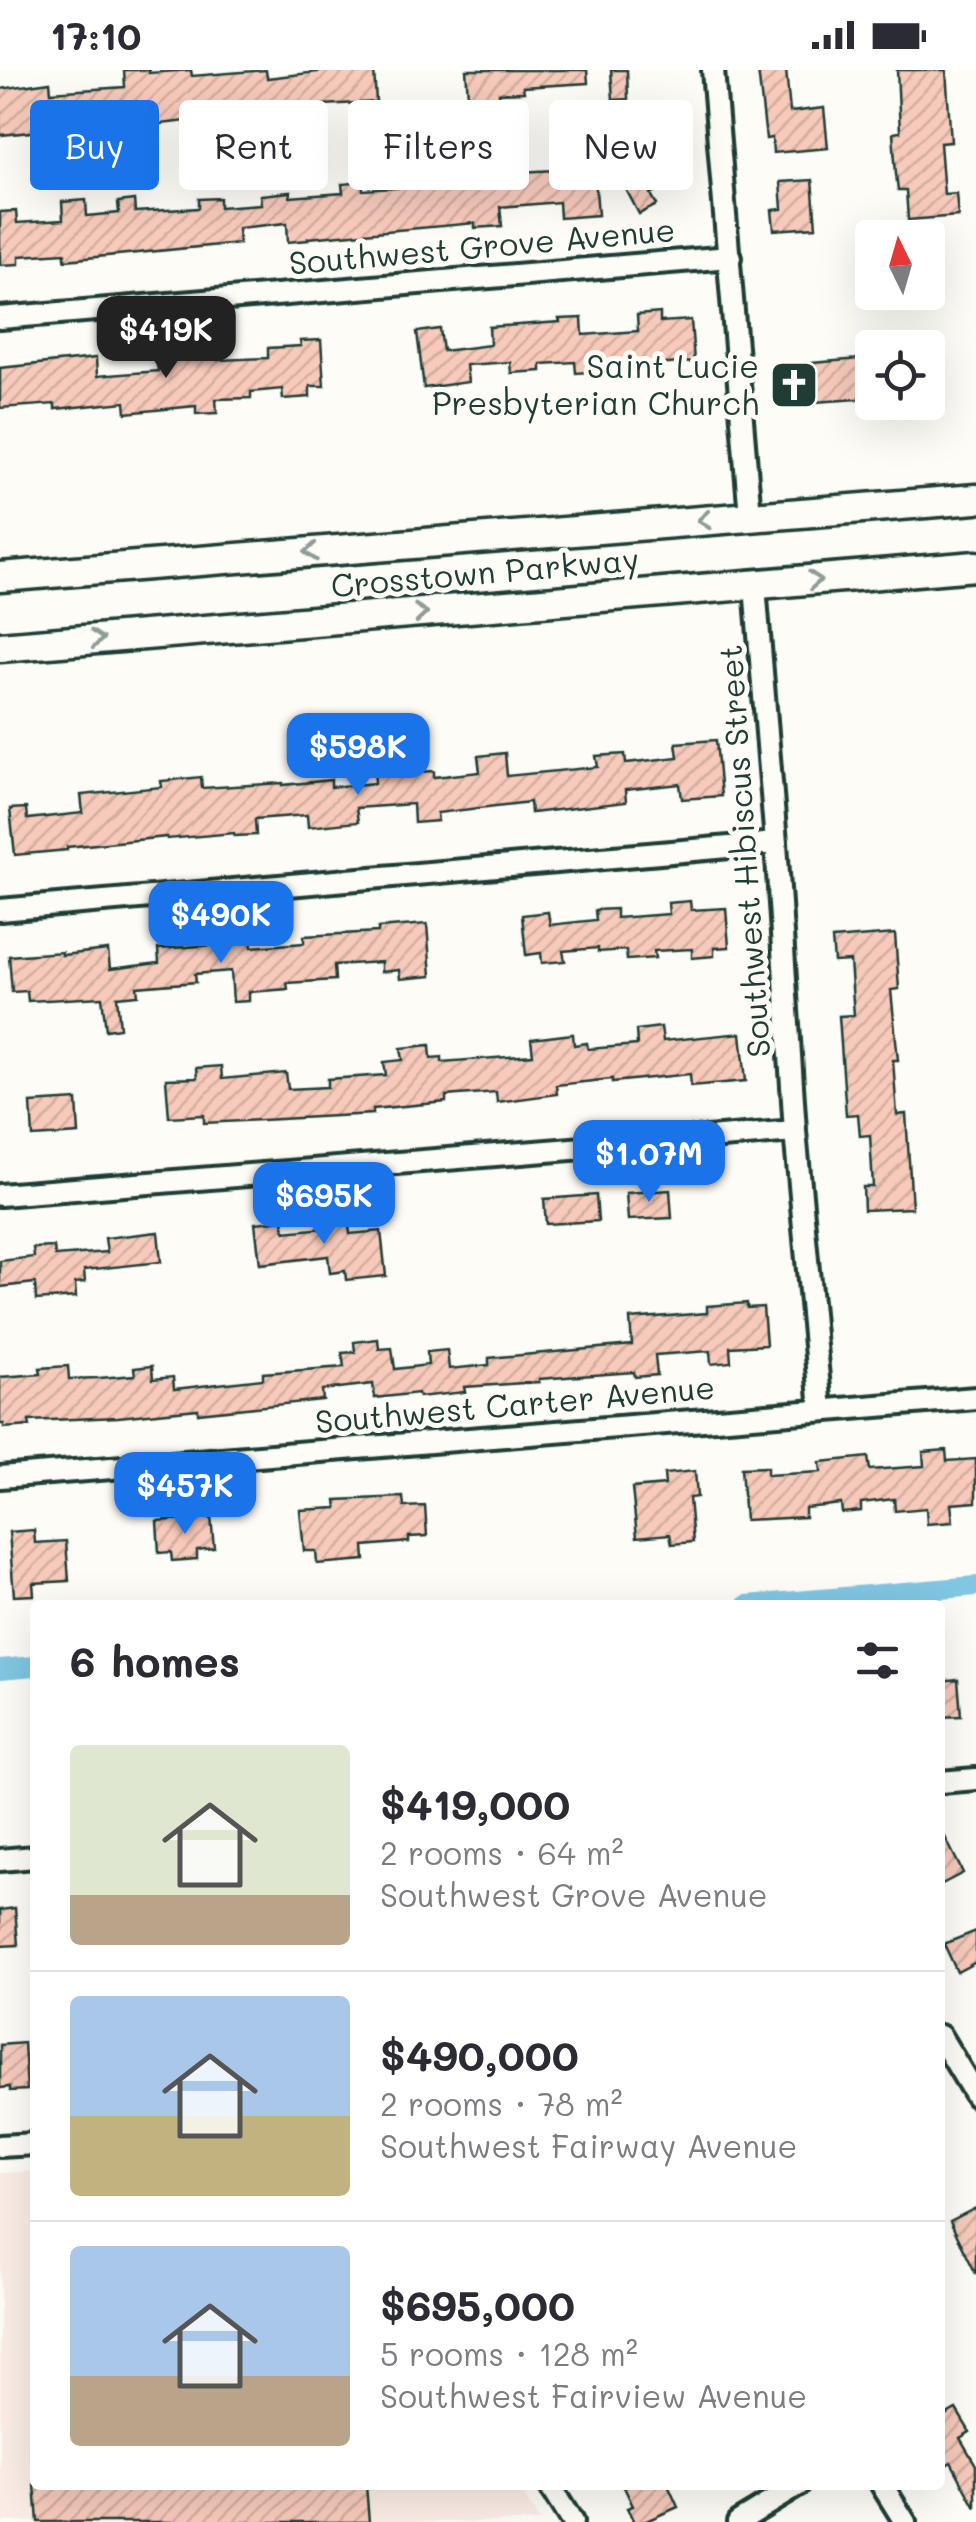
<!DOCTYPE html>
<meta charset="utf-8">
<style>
:root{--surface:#fff;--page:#f7f7f7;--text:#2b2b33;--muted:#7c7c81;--line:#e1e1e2;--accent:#1a73e8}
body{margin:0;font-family:Mali,sans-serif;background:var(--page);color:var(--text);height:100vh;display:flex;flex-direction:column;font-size:38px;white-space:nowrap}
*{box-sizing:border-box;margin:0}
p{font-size:32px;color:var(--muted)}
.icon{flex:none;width:55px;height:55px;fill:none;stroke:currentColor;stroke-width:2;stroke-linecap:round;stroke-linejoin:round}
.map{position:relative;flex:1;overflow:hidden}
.drawer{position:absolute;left:30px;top:1530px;width:915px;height:890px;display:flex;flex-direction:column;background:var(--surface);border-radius:10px;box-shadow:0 10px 40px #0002}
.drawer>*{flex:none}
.top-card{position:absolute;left:30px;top:30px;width:918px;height:90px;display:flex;gap:20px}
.needle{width:65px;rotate:355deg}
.tools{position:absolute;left:855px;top:150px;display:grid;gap:20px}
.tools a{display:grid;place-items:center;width:90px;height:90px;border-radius:10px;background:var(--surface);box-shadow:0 10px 40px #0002;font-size:50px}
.price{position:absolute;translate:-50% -85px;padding:0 22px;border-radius:20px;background:var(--accent);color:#fff;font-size:32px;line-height:65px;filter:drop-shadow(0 2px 5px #0008)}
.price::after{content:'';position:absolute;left:50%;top:60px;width:30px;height:22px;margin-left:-15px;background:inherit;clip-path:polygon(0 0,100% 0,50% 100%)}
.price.selected{background:#222;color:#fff}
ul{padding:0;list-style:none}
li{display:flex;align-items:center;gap:30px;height:250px;padding:0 40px}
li+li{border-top:2px solid var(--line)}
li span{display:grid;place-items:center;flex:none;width:280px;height:200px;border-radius:10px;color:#555}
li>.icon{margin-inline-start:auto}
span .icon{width:120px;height:120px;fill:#fffc;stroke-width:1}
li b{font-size:42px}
h2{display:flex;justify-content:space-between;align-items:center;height:120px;padding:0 40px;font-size:42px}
.chip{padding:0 35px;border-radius:10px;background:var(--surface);box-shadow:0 10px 40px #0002;font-size:35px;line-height:90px}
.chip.selected{background:var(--accent);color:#fff}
.status{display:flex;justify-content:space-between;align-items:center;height:70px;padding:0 50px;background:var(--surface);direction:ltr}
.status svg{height:28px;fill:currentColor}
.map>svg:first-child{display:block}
.built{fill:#fbede5}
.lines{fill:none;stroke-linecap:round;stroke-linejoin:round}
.canal{stroke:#81c6e2;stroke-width:20}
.building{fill:url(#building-hatch);stroke:#1f3d34;stroke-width:2.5}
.street-casing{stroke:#1f3d34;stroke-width:28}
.secondary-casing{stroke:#1f3d34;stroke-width:35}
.street{stroke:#fdfcf7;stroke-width:20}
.secondary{stroke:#fdfcf7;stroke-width:28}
.oneway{stroke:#8e9c96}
.labels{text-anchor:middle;stroke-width:10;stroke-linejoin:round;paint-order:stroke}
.street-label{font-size:32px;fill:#1f3d34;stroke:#fdfcf7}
.poi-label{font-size:32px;fill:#1f3d34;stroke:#fdfcf7;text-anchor:end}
</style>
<div class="status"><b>17:10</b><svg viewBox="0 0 49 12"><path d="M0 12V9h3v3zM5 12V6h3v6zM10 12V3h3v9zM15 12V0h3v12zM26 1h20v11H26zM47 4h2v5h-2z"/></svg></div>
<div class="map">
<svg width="976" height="2452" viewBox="0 0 976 2452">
<defs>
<pattern id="building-hatch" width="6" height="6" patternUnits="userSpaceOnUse" patternTransform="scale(2.5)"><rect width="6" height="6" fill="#f7cabb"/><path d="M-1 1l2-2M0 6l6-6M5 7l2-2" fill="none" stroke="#d3aea1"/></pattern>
</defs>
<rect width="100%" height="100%" fill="#fdfcf7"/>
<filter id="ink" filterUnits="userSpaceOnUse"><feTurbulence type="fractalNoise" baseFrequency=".01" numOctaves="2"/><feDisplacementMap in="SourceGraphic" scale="20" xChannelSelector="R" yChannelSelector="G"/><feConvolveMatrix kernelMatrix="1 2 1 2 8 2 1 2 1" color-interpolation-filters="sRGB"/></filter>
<g filter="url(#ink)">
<path class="built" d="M35,2101V2415H517L540,2452H0V2103Z"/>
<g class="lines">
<g class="canal">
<path d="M747,1535L976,1516"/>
<path d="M0,1599L35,1596"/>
</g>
</g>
<g class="building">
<path d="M124,0H149V3L191,0L192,6L266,0L267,8L318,2V0H374L376,32L304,36L305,47L273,51L274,59L248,62L246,44L152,55L153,60L125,62V53L0,65V19L50,12L51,22L125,17Z"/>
<path d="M466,0H587L588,13L523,17L524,22L499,23L500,36L469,39Z"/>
<path d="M611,0H627L628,29L613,30Z"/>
<path d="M758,0H786L790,42L824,38L828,78L773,83L772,68L766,69Z"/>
<path d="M897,0H946L951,72L940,73L944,124L956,123L958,146L908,150L906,120H898L896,104L893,63L900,62Z"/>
<path d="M656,75L675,112L651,124L657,135L639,144L614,96Z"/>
<path d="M518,92L519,102L556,100V96L594,93L598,145L560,148L559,132L500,137L502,156L475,158V153L308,168V170L288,172L287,153L238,158L239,173L65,190V183L19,186V194L0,195V142L16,141L17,153L63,150L62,132L86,130L87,146L119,143L118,132L134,130L135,142L199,138V129L220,128V137L261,134L260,125L290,122V127L343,123L342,114L362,112L363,120L410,117L409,107L430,105L431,116L472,113L471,106L484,105L483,95Z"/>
<path d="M812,110L816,157L774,160L772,140L782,139L780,112Z"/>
<path d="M660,243V252L691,250L694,292L615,298V300L576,303L575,292L541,294V301L511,303L510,292L466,295L468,312L424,318L417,262L440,259L443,281L490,275L489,257L560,252L559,249L582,248L583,265L638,261L637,245Z"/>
<path d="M321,270L324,316H310V327L283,329L282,319L251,322V328L216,329L217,343L196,344V336L126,343L125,332L55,339V334L0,338V298L96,288L97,306L158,301L156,285L217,278L218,290L268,288V278L301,276L300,271Z"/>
<path d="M872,288V328L815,332L812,293Z"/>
<path d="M716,670L721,726L682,729L680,714L625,720L626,732L531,743L530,732L437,743L438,751L414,753L413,734L356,738L358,752L308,757L307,745L255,749L256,765L235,766L234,763L167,769V767L67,777V780L15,785L10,739L26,738L27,749L83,743L81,725L162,717L161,711L201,707L202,718L283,713V715L331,710V717L375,713L374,695L388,693L387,686L418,684L419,702L434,701V707L480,702L478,686L505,683L507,706L598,697L596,686L625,684L626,693L678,687L676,673Z"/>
<path d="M690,831L691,840L726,838L729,877L714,878V886L692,888V879L654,881L655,888L627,890L626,880L598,882V878L563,881L565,891L542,893L541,883L526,885L522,845L548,842L550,855L596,850L595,840L616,839V848L669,844L668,833Z"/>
<path d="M427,854L431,906L400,909L399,900L381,902V892L334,895L335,910L287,913L288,919L249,922V931L233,932L231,901L195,904L196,912L137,917L138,925L117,927L120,958L106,960L102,927L28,931L27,921L12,922L9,886L62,882V885L108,880L110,899L159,893L158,879L228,874V867L251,865L252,877L304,873V866L378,862V858Z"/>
<path d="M895,864L899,919L891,920L898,990H893L897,1045L906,1044L912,1138L864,1140L863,1117H873L870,1065L860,1066L858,1044L846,1045L839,946L854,945L850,891L834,892L832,869Z"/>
<path d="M661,957L663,971L741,963L746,1011L691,1016L690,1004L612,1012V1009L556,1015L557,1024L497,1032L496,1022L446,1026V1032L373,1039V1044L204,1053V1045L169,1047L166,1009L197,1008L196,998L221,996L222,1009L286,1003L288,1019L328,1017V1009L386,1005L384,992L403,990L401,978L430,975L431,988L442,987V992L533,985L531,969L573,964L574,975L587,973L588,979L637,975L636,960Z"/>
<path d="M77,1030L79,1064L33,1067L31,1033Z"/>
<path d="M670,1120L672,1148L628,1150L626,1123Z"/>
<path d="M596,1125L598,1151L546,1154L544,1129Z"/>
<path d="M348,1147L350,1164L381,1161L386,1206L346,1210L345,1201L330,1203L328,1186L260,1194L255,1153L283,1150L285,1162L325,1158L324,1150Z"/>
<path d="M158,1162L161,1192L84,1200L85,1212L75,1213L76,1227L36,1230L35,1213L0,1217V1191L34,1187L33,1178L54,1177L55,1186L107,1182L105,1168Z"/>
<path d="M747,1233V1238L763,1237L766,1275L730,1277L731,1292L711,1294L710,1281L655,1285L657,1305L635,1307L634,1302L539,1309V1312L464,1317L465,1322L419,1327L418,1323L375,1328L373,1314L322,1320L323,1330L198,1343V1339L118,1347L29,1351L30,1356L4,1358V1354H0V1307L41,1304L40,1298L68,1296L69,1309L99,1308L135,1305L134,1298L152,1296L153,1309L173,1307L174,1319L263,1309V1303L344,1297L342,1283L355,1282L354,1272L378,1269L379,1279L392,1278L395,1299L428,1295L427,1282L447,1280L449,1299L489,1295V1288L632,1275L630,1249L707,1243V1236Z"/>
<path d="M946,1380L947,1391L976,1389V1432L951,1434L953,1452L927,1454L926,1438L895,1441L894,1429L861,1433V1441L842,1443L841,1434L805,1438V1447L745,1450L741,1398L767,1397V1405L821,1402L820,1392L868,1387L870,1400L924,1396L923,1382Z"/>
<path d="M695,1401L697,1427L689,1428L693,1472L672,1474L670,1464L637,1467L632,1418L665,1415L664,1404Z"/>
<path d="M403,1427L404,1437L425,1436L427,1466L409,1467V1472L364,1476L365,1490L317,1494L316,1481H304L300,1440L337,1438L336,1430Z"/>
<path d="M211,1447L214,1478L197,1480V1489L172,1491L171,1482L159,1483L157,1451Z"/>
<path d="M34,1460L35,1473L66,1471L69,1511L33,1513L34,1525L14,1526L9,1462Z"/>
<path d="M958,1609L961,1646L940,1647V1611Z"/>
<path d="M940,1757L963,1803L940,1815Z"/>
<path d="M15,1838L18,1875L0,1876V1840Z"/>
<path d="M976,1861V1892L957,1902L944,1874Z"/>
<path d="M24,1973L27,2020L10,2021V2017L0,2018V1975Z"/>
<path d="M976,2138V2204L950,2151Z"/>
<path d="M956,2339L970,2362L960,2368L976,2395V2438L951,2392L940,2399V2348Z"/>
<path d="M35,2415H366L369,2452H38Z"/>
<path d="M623,2415H668L678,2437L644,2452H634L627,2438L633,2436Z"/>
</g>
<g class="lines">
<g class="street-casing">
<g id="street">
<path d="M713,0L750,446"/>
<path d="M0,248L730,187"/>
<path d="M755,516L776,773L795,1061L821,1340"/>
<path d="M0,840L776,773"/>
<path d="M0,1125L795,1061"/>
<path d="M0,1407L976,1328"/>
<path d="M940,1712L976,1709"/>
<path d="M0,1790L35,1787"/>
<path d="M940,1966L976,2026"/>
<path d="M0,2076L35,2074"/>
<path d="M549,2415L572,2452"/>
<path d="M882,2415L905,2452"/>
<path d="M738,2452L799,2415"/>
</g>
</g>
<g class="secondary-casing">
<g id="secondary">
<path d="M0,507L976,429"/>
<path d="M0,577L976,496"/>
</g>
</g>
<use href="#street" class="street"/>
<use href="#secondary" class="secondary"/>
</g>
<defs><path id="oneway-chevron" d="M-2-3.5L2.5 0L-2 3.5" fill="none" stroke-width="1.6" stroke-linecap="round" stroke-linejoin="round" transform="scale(2.5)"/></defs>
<g class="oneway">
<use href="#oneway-chevron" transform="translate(704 450) rotate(175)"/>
<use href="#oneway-chevron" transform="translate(311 482) rotate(175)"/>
<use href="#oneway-chevron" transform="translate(815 510) rotate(-5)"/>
<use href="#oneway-chevron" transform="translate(421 543) rotate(-5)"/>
<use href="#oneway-chevron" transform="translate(97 569) rotate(-5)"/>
</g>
</g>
<defs>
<g id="church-square" transform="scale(2.5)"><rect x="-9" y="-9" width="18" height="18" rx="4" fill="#1f3d34" stroke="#fdfcf7"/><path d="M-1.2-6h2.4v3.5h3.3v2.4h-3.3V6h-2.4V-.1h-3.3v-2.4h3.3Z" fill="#fff"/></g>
</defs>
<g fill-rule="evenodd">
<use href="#church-square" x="794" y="315"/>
</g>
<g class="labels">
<g class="street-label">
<text transform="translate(482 177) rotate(-5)" y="11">Southwest Grove Avenue</text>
<text transform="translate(485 503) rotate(-5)" y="11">Crosstown Parkway</text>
<text transform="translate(745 781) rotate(-94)" y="11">Southwest Hibiscus Street</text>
<text transform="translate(515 1335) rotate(-5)" y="11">Southwest Carter Avenue</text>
</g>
<g class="poi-label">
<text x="759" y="308">Saint Lucie<tspan x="759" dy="37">Presbyterian Church</tspan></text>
</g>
</g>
</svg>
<div class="tools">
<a><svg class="needle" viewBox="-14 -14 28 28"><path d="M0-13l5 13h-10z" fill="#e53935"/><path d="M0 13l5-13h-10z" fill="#7c7c81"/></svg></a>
<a><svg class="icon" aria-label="locate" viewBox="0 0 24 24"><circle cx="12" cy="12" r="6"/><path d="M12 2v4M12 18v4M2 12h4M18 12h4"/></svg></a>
</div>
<b class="price selected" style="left:166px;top:311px">$419K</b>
<b class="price" style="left:358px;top:728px">$598K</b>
<b class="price" style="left:221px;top:896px">$490K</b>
<b class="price" style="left:649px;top:1135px">$1.07M</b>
<b class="price" style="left:324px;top:1177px">$695K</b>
<b class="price" style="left:185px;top:1467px">$457K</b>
<div class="top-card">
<a class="chip selected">Buy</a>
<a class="chip">Rent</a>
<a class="chip">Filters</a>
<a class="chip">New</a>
</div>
<section class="drawer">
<h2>6 homes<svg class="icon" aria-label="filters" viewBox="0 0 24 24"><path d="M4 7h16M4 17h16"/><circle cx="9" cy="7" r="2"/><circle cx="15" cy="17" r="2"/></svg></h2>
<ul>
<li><span style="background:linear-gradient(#dfe7d0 75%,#b9a48a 0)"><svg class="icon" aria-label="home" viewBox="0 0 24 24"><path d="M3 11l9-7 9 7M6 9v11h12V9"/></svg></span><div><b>$419,000</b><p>2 rooms · 64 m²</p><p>Southwest Grove Avenue</p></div></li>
<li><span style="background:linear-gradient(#a9c7e8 60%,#c2b280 0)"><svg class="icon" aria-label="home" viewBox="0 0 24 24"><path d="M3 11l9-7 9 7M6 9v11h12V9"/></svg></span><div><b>$490,000</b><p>2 rooms · 78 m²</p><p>Southwest Fairway Avenue</p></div></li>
<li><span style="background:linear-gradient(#a9c7e8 65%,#b9a48a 0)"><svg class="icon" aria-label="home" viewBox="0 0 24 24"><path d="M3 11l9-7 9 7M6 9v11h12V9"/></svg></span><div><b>$695,000</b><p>5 rooms · 128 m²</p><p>Southwest Fairview Avenue</p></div></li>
</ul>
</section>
</div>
